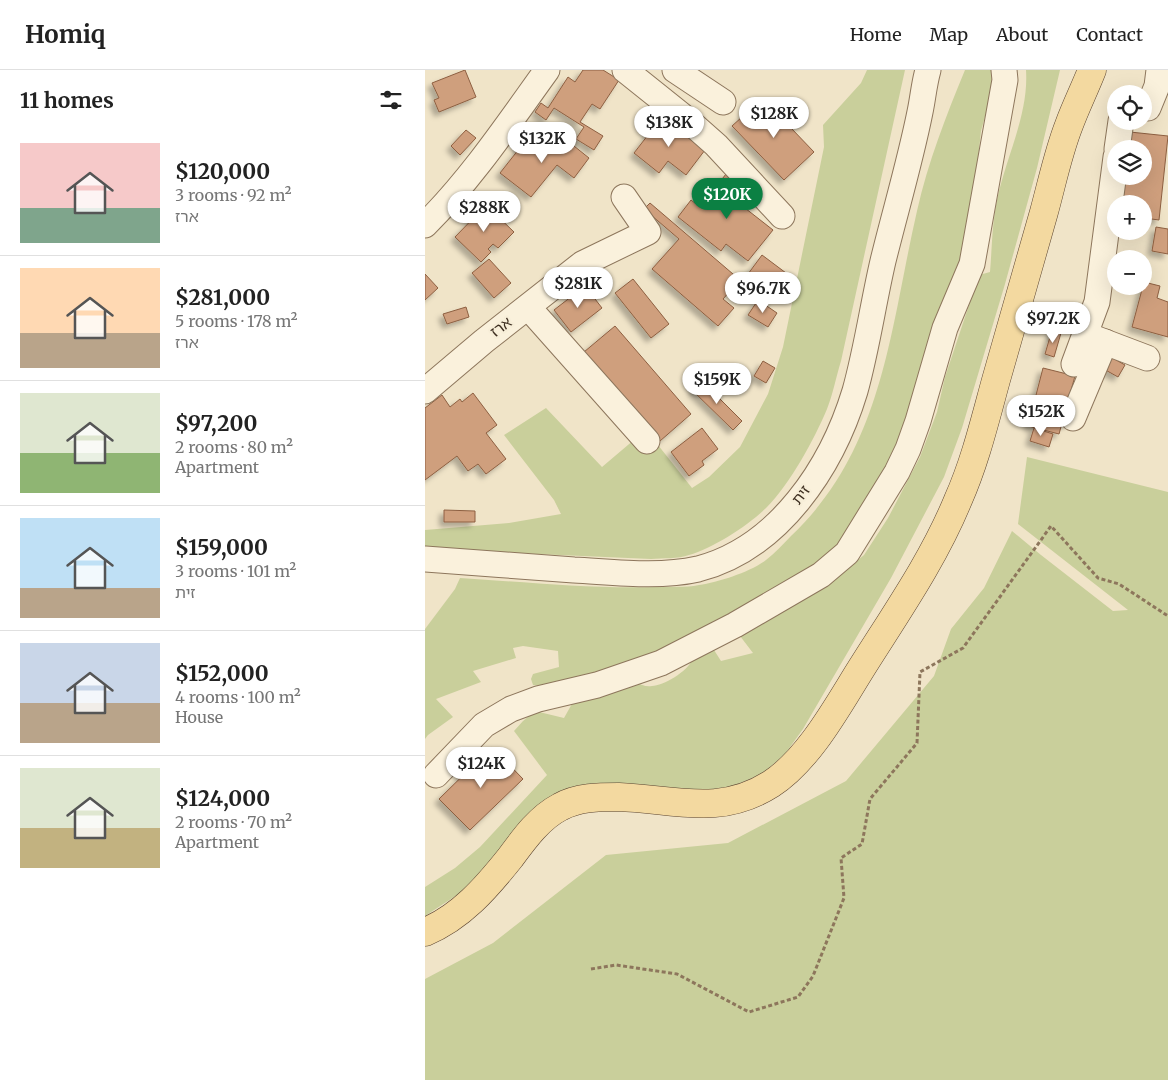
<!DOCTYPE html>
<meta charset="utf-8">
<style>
:root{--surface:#fff;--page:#f2f2f2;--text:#222;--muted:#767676;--line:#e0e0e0;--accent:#0b8043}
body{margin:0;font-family:Merriweather,"Noto Sans Hebrew",serif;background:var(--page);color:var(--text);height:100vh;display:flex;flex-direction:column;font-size:19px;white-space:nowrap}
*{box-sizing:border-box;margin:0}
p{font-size:16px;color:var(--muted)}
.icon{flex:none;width:28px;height:28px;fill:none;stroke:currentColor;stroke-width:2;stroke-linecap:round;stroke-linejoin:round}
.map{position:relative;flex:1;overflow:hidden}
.panel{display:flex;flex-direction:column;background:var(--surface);width:425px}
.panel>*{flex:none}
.controls{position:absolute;left:682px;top:15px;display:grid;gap:10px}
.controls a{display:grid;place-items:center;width:45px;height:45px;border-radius:50%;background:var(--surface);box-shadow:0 5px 20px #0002;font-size:25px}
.price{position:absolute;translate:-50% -42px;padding:0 11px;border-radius:18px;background:#fff;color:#222;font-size:16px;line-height:32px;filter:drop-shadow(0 1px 2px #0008)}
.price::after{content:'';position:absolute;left:50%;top:30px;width:15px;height:11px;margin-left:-8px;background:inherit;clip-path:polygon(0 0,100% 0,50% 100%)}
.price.selected{background:var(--accent);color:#fff}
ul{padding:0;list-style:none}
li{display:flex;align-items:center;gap:15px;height:125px;padding:0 20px}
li+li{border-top:1px solid var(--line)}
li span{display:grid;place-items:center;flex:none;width:140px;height:100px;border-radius:0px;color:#555}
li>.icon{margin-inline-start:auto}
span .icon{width:60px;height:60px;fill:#fffc;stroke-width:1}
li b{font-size:21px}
h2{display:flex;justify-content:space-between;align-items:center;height:60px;padding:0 20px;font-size:21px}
header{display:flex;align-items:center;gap:30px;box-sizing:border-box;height:70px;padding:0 25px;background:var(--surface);border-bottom:1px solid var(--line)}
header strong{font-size:24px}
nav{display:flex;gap:28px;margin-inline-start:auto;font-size:18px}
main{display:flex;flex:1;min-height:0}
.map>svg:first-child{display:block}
.green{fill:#c9cf9b}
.building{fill:#cf9f7d;stroke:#8d5f41;filter:url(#shadow)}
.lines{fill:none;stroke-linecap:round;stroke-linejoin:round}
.minor-casing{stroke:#8d765c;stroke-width:27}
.major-casing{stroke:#5b4430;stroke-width:29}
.path{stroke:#8d765c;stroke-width:3;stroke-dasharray:4 2.5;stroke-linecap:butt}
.minor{stroke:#faf1dc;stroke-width:25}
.major{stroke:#f3d9a0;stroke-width:28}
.labels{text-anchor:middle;stroke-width:4.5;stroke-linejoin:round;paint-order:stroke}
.street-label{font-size:15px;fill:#3d2e20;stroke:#f7eed8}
</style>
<header>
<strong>Homiq</strong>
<nav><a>Home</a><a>Map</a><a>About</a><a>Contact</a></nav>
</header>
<main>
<section class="panel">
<h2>11 homes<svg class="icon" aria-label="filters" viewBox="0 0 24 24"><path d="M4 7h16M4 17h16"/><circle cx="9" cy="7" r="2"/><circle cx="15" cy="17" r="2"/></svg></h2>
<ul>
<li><span style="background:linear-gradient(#f6c9c9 65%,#7fa58c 0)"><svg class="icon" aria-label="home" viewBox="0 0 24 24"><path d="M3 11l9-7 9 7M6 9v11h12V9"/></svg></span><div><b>$120,000</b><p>3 rooms · 92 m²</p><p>ארז</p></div></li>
<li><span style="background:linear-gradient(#ffd9b3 65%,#b9a48a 0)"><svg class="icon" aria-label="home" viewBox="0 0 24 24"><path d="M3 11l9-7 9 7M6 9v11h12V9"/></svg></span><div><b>$281,000</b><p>5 rooms · 178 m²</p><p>ארז</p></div></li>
<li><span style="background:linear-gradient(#dfe7d0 60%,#8fb573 0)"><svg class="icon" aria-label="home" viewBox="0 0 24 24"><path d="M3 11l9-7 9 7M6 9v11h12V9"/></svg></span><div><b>$97,200</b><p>2 rooms · 80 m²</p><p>Apartment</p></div></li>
<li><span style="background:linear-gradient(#bfe0f5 70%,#b9a48a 0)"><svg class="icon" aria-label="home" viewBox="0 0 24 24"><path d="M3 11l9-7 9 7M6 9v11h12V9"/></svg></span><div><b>$159,000</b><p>3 rooms · 101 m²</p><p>זית</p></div></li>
<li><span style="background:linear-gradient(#c9d6e8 60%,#b9a48a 0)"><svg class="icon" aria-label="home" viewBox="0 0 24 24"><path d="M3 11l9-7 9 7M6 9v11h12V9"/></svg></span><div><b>$152,000</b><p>4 rooms · 100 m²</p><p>House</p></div></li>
<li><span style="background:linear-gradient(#dfe7d0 60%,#c2b280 0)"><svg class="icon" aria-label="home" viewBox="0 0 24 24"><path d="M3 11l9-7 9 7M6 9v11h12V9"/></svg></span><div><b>$124,000</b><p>2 rooms · 70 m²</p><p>Apartment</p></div></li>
</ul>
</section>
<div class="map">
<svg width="743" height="1010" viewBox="0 0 743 1010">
<defs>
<filter id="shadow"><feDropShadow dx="-4.5" dy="4.5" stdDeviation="2.5" flood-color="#0004"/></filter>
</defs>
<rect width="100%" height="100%" fill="#f0e4c8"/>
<g class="green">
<path d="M442,0H480L416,291C411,307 408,324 402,339C389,370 365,414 342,437C324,455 288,478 264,485C253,489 238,488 226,489L0,479V460L84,453L136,444L129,430L79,365L121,338L177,397L210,369L233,375L267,418L284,407L315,377L343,324L358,277L399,77L398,55L436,13Z"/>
<path d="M540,0H573L556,61L546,157L467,397L402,490L249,578L118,619L115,616L108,615L106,609L108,604L134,597L133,581L98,576L88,578L91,588L48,601L56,612L11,629L28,647L3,665L0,669V559L30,519L35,508C100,512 166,519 231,517C245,516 260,518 274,515C294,512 325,502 341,490C350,483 358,474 366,466C459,378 465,258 492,141C503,92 521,46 540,0Z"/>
<path d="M601,0H635L612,98L580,214L537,358L519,407L466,508L378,659L360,684L337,704L308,716L284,721L190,715L63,796L35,823L0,846V817L30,798L55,777L122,705L89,661L98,651L110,641L139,648L148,632L211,612C216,615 221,617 227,616C238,616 263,601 267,590L289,580L296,591L328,583L315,566L405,513L439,485L463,448L495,387L512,342L520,307L554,205L565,202C567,179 567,153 572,130C581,87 604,44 601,0Z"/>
<path d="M602,387L743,422V1010H0V909L68,873L181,785L303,773L421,711L509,606L526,559L559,518L587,461L616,485L688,541L703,540L593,454Z"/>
</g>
<g class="building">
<path d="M40,0L51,27L14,42L9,30L14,28L7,13Z"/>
<path d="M158,0H178L194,10L175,39L167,34L155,52L178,66L169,80L151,69L159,57L129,38L121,50L110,42L116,33L123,38L143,7L150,12Z"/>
<path d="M338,28L358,49L363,45L371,54L366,58L389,82L359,110L307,56Z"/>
<path d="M237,47L280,80L261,105L243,91L234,103L209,83Z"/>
<path d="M41,60L51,68L35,85L26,76Z"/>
<path d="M705,62L743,66L734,150L719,148V134H696L700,106H719V79H703Z"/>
<path d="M105,65L127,82L139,68L164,88L149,108L132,95L106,127L75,103Z"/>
<path d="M301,104L320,119L311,131L348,160L323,191L301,174L296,181L253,147L266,130L275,137Z"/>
<path d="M225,133L315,210L298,229L309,238L293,256L227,199L254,169L219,139Z"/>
<path d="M61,135L89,162L73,178L68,174L63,179L66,182L56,192L30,167Z"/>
<path d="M731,157L743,159V184L727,181Z"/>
<path d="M337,185L361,203L347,222L323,204Z"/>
<path d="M64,189L86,213L69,228L47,203Z"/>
<path d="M0,204L13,218L0,230Z"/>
<path d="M208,209L244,254L226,268L190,223Z"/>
<path d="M719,212L735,216L732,228L743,232V267L707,257Z"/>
<path d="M160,216L177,238L146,262L129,240Z"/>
<path d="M333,230L352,243L343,257L323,245Z"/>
<path d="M41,237L44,247L22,254L18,244Z"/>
<path d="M190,256L266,344L235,371L159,282Z"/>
<path d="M627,260L636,263L629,287L620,284Z"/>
<path d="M684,286L700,295L693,307L677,298Z"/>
<path d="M338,291L350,298L341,313L329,306Z"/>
<path d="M618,298L650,306L634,364L603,356Z"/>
<path d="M277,311L317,351L308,360L267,320Z"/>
<path d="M48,323L72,355L61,363L81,389L61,404L53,394L43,401L32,386L0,410V338L17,325L25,337L35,329L37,332Z"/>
<path d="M277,358L293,379L277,391L279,395L264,406L246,382Z"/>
<path d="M609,358L628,364L624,377L605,371Z"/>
<path d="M19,440L50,441V452H19Z"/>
<path d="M67,677L98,709L45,760L14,729Z"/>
</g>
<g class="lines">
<g class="minor-casing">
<g id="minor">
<path d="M200,0L265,52L291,75L357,146"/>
<path d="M250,0L298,32"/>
<path d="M719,37L723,38L732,16L734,0"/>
<path d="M692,79L696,51"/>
<path d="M0,155C47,108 83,54 122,0"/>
<path d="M103,237L222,371"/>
<path d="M664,266L722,288"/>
<path d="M649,294L672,232L691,87"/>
<path d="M0,321L59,271L157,194L223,162L199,127"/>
<path d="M648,348L680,272"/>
<path d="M0,489C50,493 99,496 149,500C188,502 234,508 273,499C354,478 407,397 430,321C442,278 448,234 458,191C470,142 485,92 495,42C498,28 499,14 503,0"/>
<path d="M11,705L59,655L86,639L113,629L172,615L236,593L310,555L396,505L422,483L472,402L483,379L493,351L520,258L547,194L580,10L579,0"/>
</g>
</g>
<g class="major-casing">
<path id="major" d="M0,862C36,847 61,818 85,788C99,769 114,748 135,737C153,727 174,727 194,727C249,729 294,747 346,714C383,690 411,639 434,602C469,546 508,491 533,430C550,392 560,350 571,310C587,254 603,198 619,142C627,113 633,83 644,55C651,36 660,18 667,0"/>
</g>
<path class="path" d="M166,899L191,895L252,904L324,942L373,927L388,906L419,828L416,788L437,774L445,729L492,673L495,602L538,578L626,456L673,508L694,514L743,546"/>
<use href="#minor" class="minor"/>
<use href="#major" class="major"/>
</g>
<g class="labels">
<g class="street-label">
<text transform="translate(76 257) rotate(-38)" y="5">ארז</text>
<text transform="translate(376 425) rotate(-52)" y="5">זית</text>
</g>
</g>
</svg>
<div class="controls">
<a><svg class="icon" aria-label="locate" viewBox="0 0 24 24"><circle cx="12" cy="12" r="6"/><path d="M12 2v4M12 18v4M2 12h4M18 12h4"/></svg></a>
<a><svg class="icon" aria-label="layers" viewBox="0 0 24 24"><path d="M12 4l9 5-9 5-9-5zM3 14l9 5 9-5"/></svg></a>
<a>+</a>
<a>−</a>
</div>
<b class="price" style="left:349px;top:69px">$128K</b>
<b class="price" style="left:244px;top:78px">$138K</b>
<b class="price" style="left:117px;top:94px">$132K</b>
<b class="price selected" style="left:302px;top:150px">$120K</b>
<b class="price" style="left:59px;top:163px">$288K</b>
<b class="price" style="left:153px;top:239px">$281K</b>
<b class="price" style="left:338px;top:244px">$96.7K</b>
<b class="price" style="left:628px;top:274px">$97.2K</b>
<b class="price" style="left:292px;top:335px">$159K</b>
<b class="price" style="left:616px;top:367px">$152K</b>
<b class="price" style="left:56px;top:719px">$124K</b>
</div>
</main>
